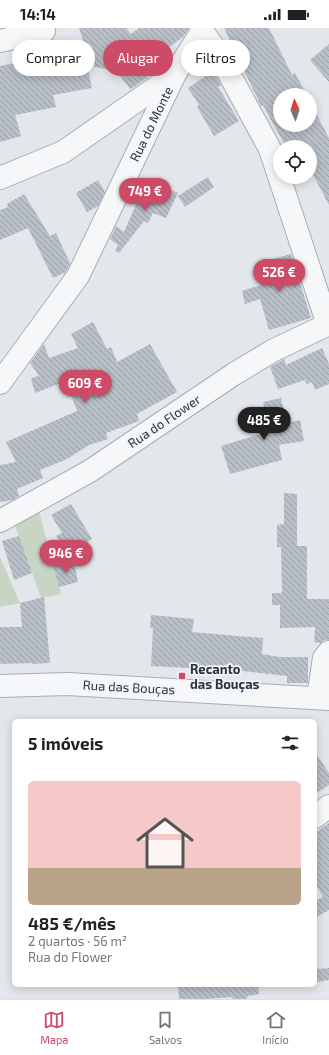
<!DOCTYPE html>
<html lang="pt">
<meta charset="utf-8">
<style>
:root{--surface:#fff;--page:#f6f6f6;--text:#202124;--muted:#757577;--line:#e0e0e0;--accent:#cd4b67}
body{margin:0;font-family:"Exo 2",sans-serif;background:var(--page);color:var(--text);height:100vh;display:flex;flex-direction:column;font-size:15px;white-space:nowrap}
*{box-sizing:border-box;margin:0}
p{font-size:13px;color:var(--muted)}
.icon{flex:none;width:22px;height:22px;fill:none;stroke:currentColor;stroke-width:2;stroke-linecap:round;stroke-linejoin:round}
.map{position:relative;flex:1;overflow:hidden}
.details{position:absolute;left:12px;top:691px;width:305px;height:268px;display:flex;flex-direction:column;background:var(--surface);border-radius:6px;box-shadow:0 2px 10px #0003}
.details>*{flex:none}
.top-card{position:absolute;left:12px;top:12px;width:305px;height:36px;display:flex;gap:8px}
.needle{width:26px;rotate:357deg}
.tools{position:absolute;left:273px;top:60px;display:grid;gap:8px}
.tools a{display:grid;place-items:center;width:44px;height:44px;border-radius:50%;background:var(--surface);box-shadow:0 2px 10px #0003;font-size:20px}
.price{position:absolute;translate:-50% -34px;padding:0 9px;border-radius:14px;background:var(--accent);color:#fff;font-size:13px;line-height:26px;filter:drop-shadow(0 1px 2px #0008)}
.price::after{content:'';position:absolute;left:50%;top:24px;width:12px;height:9px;margin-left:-6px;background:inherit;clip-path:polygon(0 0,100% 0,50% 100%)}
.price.selected{background:#222;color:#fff}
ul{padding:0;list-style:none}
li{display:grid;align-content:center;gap:8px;height:212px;padding:0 16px}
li+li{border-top:1px solid var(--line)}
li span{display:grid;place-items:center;height:124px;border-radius:6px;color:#555}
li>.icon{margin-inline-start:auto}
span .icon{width:72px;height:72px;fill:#fffc;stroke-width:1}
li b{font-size:17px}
h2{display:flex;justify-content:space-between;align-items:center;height:48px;padding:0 16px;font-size:17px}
.pill{padding:0 14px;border-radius:18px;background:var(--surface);box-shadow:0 2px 10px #0003;font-size:14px;line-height:36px}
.pill.selected{background:var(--accent);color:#fff}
.status{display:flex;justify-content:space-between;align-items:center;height:28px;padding:0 20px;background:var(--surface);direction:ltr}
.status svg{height:11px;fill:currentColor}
.tab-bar{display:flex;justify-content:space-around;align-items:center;height:56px;border-top:1px solid var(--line);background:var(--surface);font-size:11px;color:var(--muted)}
.tab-bar a{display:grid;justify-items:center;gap:2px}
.tab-bar .selected{color:var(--accent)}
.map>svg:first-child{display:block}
.grass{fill:#c9d5c4}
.building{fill:url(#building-back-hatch)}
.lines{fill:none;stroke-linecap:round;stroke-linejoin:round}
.minor-casing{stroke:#a8aeb5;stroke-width:24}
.minor{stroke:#f6f7f9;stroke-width:22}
.poi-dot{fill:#cd4b67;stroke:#f3f5f8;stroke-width:1.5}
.labels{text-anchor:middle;stroke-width:3.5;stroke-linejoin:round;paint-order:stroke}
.street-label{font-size:13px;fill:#2b3543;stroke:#f3f5f8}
.poi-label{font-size:13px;font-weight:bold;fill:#2b3543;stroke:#f3f5f8;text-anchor:start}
</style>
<div class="status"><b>14:14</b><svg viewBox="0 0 49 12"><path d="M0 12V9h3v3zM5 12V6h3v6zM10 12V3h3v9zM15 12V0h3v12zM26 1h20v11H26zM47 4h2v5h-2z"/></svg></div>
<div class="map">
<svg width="329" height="971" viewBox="0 0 329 971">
<defs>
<pattern id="building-back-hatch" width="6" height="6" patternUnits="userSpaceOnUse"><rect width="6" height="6" fill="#bac0c8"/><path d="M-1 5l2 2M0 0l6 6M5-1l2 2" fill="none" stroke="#979da4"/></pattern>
</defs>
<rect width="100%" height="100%" fill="#e3e7eb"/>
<g class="grass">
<path d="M39,483L61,566L41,570L15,497Z"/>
<path d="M0,529L20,575L0,579Z"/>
</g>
<g class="building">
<path d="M79,0H126L131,6L139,0H189L183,9L169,19L165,36L134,59L130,61L115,41L109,42L87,37L92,60L53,67L56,79L15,87L21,108L0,114V38L86,21Z"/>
<path d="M224,0H269L292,47L295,45L307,67H280V97H310V74L329,110V177L310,141V119H286L263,77L261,78Z"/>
<path d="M329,16V54L310,32Z"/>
<path d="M213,43L221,57L218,59L239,93L214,108L197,79L199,77L188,60Z"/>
<path d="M208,149L214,159L185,179L178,168Z"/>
<path d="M98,152L105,164L98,178L87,184L76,165Z"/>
<path d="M150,153L178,165L166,190L153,185L148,195L144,193L119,225L115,223L118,217L110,211L116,198L124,204L142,163Z"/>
<path d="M24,166L50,208L56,205L70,235L66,244L53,250L28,200L0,212V182L8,179L7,176Z"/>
<path d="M291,226L311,290L269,302L260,271L245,276L242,263L261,257L255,236Z"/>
<path d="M93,294L107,321L111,319L117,334L150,316L177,364L137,386L139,393L106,405L108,411L89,417L67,431L40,442L43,450L17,461L19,468L13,472L0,474V437L16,434L6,414L77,383L66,353L35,365L31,350L39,348L30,335L44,316L49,330L78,320L71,306Z"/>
<path d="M322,320L329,336V356L315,362L312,354L307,356L305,352L278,361L270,339L284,331L286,337Z"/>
<path d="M281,370L287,395L300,392L304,413L279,417L282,432L230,446L221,418L270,403L263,374Z"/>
<path d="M284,465L297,466V518H307V571H329V612H324L321,615L314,614L315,599L280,600V577H272V565H282L281,519H277V497L284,496Z"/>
<path d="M71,476L92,511L67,526L56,508L62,505L51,487Z"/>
<path d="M19,508L32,545L14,552L2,513Z"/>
<path d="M74,533L78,554L59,559L53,538Z"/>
<path d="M44,569L50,635L32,636V635L0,636V599H22L20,575Z"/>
<path d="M151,587L194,591L192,604L263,610L262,626L280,629H308V655H287V648L233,642V641L209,639L208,645L189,643V640L151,638L153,600H150Z"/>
<path d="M315,724L329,745V757L315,766Z"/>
<path d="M329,795V882L315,890V873L323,869L315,854V805Z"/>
<path d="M329,940V952L315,954V941Z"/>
<path d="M178,957H258L259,966L247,968V971H233L232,969L207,971H179Z"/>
</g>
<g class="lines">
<g class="minor-casing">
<g id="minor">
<path d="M202,3L216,22L270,121L328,297"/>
<path d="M0,13L44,3"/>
<path d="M0,150L63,124L174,47"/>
<path d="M0,355L78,248L175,46L202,3L201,0"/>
<path d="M0,493L90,443L234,346L274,322L329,296"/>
<path d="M0,658L67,656L329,671"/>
<path d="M318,670L324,630L329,624"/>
<path d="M315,789L329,778"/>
</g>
</g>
<use href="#minor" class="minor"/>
</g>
<rect class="poi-dot" x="178" y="644" width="8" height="8" rx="2"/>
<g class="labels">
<g class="street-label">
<text transform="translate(151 96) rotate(-64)" y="5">Rua do Monte</text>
<text transform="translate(164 393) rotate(-34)" y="5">Rua do Flower</text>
<text transform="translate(129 659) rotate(3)" y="5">Rua das Bouças</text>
</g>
<g class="poi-label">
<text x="190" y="646">Recanto<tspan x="190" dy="15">das Bouças</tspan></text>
</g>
</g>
</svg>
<div class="tools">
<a><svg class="needle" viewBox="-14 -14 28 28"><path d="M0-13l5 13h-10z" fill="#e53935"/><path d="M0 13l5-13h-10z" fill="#757577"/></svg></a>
<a><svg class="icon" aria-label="locate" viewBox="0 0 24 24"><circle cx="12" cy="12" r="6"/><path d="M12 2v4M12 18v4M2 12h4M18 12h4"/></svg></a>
</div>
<b class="price" style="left:145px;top:184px">749 €</b>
<b class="price" style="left:279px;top:265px">526 €</b>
<b class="price" style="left:85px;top:376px">609 €</b>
<b class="price selected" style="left:264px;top:413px">485 €</b>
<b class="price" style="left:66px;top:546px">946 €</b>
<div class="top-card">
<a class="pill">Comprar</a>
<a class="pill selected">Alugar</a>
<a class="pill">Filtros</a>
</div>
<section class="details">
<h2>5 imóveis<svg class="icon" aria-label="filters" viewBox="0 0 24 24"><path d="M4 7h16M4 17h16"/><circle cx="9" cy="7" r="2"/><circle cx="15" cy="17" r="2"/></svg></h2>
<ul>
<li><span style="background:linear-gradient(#f6c9c9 70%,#b9a48a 0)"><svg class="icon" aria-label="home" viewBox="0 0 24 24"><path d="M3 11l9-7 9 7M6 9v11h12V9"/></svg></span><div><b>485 €/mês</b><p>2 quartos · 56 m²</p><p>Rua do Flower</p></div></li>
</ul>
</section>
</div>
<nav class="tab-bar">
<a class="selected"><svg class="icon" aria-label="map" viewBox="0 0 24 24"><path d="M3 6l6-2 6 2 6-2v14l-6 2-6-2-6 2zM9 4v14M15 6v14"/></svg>Mapa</a>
<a><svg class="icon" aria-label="saved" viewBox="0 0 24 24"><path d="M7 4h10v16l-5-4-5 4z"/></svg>Salvos</a>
<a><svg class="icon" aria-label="home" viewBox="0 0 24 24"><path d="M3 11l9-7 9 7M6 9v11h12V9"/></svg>Início</a>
</nav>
